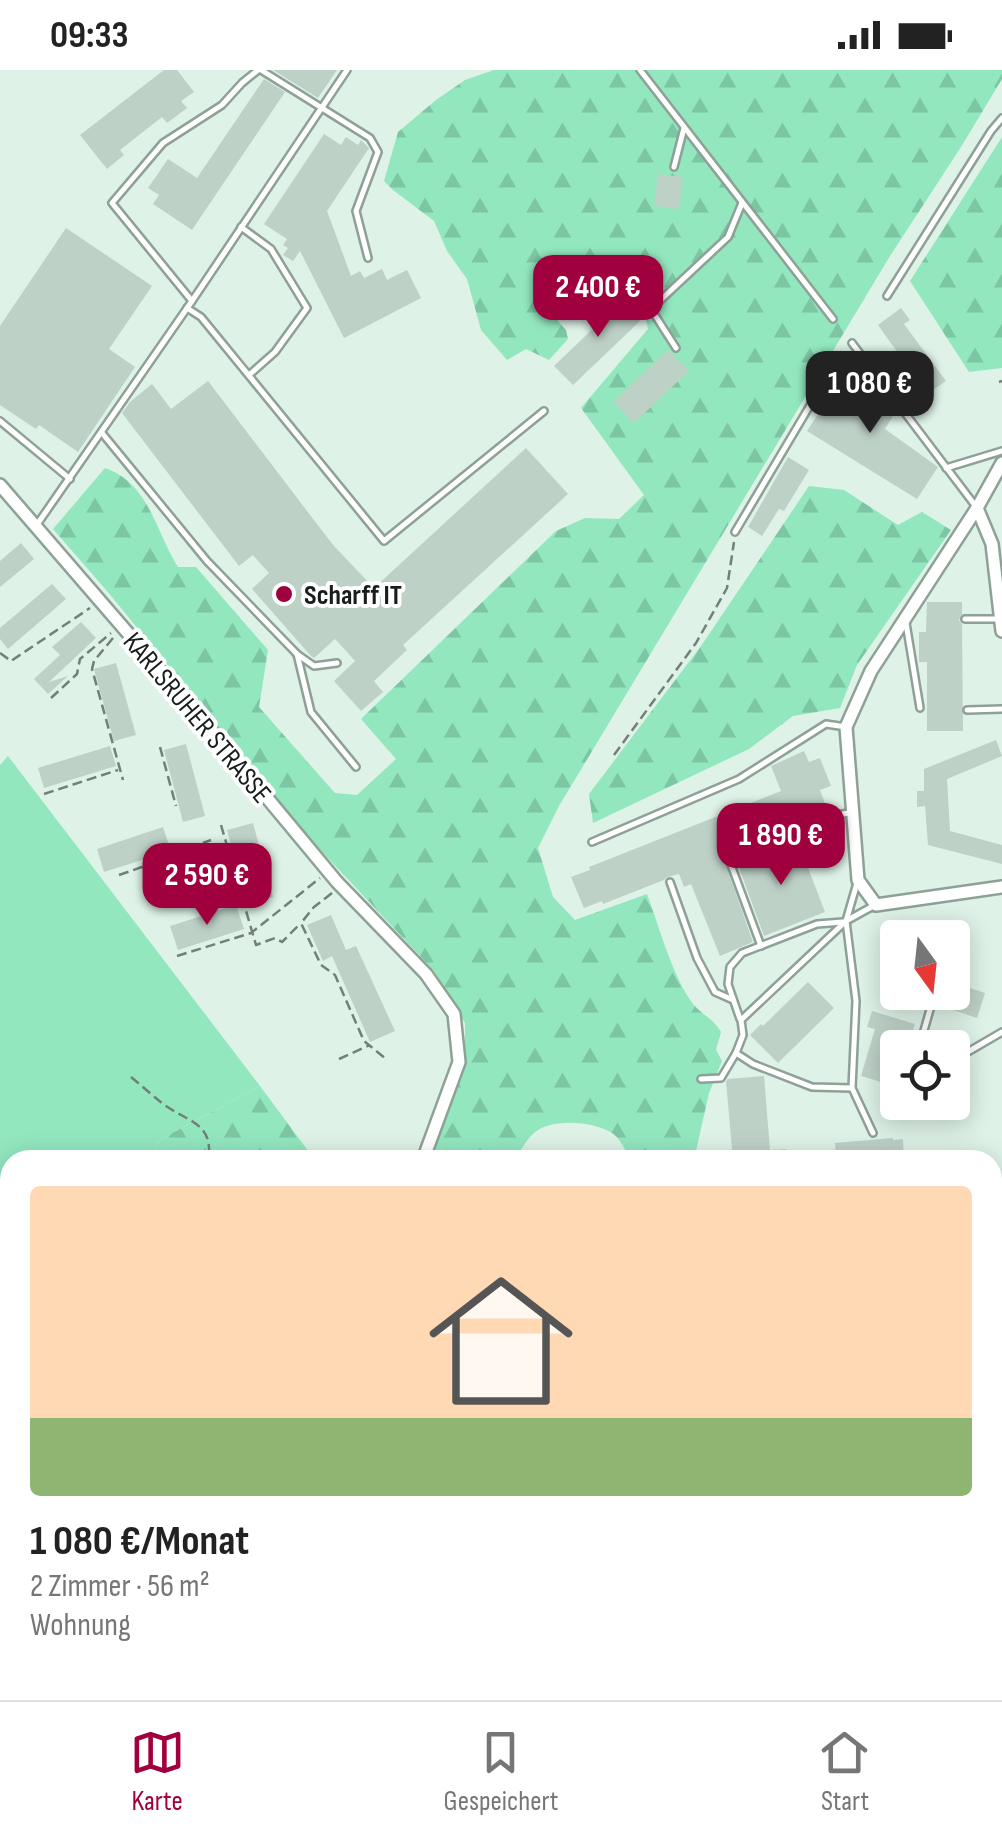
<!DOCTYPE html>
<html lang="de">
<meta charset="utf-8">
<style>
:root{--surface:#fff;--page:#f6f6f6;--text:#222;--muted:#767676;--line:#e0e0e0;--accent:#a0003d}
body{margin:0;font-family:"Sofia Sans Condensed",sans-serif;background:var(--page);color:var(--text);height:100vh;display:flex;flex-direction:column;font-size:38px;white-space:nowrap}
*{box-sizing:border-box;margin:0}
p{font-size:32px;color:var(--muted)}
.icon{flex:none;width:55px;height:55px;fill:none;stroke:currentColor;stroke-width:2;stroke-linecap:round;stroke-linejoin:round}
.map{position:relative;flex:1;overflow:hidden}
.drawer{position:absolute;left:0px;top:1080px;width:1002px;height:550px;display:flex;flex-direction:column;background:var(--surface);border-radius:30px 30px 0 0;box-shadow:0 5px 25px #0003}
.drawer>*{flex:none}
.needle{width:65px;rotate:165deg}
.tools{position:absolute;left:880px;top:850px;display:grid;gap:20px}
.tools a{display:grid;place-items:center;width:90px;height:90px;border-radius:10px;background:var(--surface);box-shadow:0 5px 25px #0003;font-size:50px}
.price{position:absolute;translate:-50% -85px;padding:0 22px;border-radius:20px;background:var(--accent);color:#fff;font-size:32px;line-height:65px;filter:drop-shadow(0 2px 5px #0008)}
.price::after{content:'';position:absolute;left:50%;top:60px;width:30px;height:22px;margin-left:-15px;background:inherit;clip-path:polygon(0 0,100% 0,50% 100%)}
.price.current{background:#222;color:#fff}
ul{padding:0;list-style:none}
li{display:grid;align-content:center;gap:20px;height:530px;padding:0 30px}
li+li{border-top:2px solid var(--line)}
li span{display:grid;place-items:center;height:310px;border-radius:10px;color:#555}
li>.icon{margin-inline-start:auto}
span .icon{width:180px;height:180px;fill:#fffc;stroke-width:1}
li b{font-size:42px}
.status{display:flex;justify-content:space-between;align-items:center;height:70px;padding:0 50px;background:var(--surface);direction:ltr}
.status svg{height:28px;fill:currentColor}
.dock{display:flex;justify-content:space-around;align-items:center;height:140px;border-top:2px solid var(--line);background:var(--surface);font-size:28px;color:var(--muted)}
.dock a{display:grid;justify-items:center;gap:5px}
.dock .current{color:var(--accent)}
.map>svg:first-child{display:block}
.grass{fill:#92e7bf}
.forest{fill:url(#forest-firs)}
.building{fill:#bed1c7}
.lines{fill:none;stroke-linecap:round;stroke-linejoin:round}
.lane-casing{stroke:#8ea197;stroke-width:10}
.street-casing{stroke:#8ea197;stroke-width:16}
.path{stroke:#738079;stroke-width:2.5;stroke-dasharray:10 5;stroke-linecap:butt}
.lane{stroke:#fff;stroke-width:5}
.street{stroke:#fff;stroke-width:11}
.poi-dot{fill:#a0003d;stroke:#fff;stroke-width:4}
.labels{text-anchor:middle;stroke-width:8;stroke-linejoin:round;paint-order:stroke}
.poi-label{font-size:28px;font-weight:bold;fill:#161d1a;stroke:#fff;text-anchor:start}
.street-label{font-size:28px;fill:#161d1a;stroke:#fff}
</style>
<div class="status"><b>09:33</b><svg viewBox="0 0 49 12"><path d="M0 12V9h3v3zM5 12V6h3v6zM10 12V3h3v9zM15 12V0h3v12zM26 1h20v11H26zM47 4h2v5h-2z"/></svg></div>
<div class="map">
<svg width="1002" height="1630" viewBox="0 0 1002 1630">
<defs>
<pattern id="forest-firs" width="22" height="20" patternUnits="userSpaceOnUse" patternTransform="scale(2.5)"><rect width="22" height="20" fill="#92e7bf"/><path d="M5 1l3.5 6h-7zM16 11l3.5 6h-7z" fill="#7dc6a4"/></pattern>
</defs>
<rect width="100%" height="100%" fill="#def2e7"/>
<path class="grass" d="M8,686L260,1016L161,1069L147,1090H10V1217L0,1220V695Z"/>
<g class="forest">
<path d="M494,0H1002V9L961,77L890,186L559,736L538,778L553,827L575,850L647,824C659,856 673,908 693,934C702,945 714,949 721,962L716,980L722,991L709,1023L696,1081L670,1090H630C626,1081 620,1068 612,1063C593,1051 551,1048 534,1063C526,1070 520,1082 514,1090H427L465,997V953L434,901L312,771L107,521L53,459L105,398C150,414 155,461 178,497H196L268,580L259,637L335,723L357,725L396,689L361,649L556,461L585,448L619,449L644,425L581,338L648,259C646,236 617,216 596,211L583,217L558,242V251L566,260L568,269L549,290L526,279L507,290L481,260L467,209L447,181L434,151L393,120L384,111L398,62L436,30L465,10Z"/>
<path d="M1002,67V298L969,302L910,211Z"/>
<path d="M809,416L844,420L898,455L922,442L951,460L857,595L840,638L793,646L749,679L593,753L589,724L701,576Z"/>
<path d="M260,1016L315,1090H147L161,1069Z"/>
<path d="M266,1620H603L597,1630H268Z"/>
</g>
<g class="building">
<path d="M164,0H177L194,22L181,31L187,38L167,53L162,47L120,80L124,85L107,99L80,65Z"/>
<path d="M273,0H337L318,28Z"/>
<path d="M264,9L285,22L192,160L153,134L159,125L148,118L168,89L197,108Z"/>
<path d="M324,64L341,75L346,67L358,75L361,70L369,78L327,141L351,206L360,201L364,208L382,199L387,210L407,200L421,228L344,268L300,181L293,191L283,185L288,178L283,175L287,169L264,154Z"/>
<path d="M658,104L683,107L679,139L654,136Z"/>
<path d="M66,158L152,216L109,279L135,297L78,382L39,355L36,359L0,335V256Z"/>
<path d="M615,225L640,251L573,315L554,296L600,252L594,245Z"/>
<path d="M901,238L910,250L904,254L946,311L912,334L882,294L898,283L878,255Z"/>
<path d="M668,280L689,301L634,353L613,332Z"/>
<path d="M846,302L884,325L896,341L885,359L938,397L917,429L807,361Z"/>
<path d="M208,311L333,475L374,518L526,378L568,424L403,575L407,580L374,611L383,622L361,641L334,611L355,591L335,569L314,588L311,586L252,519L269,503L253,485L239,496L122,343L130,332L152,314L171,339Z"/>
<path d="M788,387L809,400L784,441L779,439L762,466L748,457Z"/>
<path d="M21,473L34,489L0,517V491Z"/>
<path d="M52,514L66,529L8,579L0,569V558Z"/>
<path d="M927,532H962V544L959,550L962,554L963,661H927V592H919V562H926Z"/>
<path d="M81,552L96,568L49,612L68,606L48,624L34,609L60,585L52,577Z"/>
<path d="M116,593L136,665L114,671L94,599Z"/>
<path d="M996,670L1002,686L947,709L950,761L1002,775V794L928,775L925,736L917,737V721H924V699Z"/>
<path d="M186,674L205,746L183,752L164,680Z"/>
<path d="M110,676L116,696L44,718L38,698Z"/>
<path d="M804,681L809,692L820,688L831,716L820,720L828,742L727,786L724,790L753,872L720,886L691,814L684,817L679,804L667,807L664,810L603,834L602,831L584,838L571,807L590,800L589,797L781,721L771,696Z"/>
<path d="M253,753L273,827L248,834L227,760Z"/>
<path d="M163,757L171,781L104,802L97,779Z"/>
<path d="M797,769L825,842L764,866L738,795Z"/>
<path d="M236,835L244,859L178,880L170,856Z"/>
<path d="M331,845L346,880L356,876L395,961L370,972L332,886L323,891L307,855Z"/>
<path d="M808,912L834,938L778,993L750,965L761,954L763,956Z"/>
<path d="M952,912L985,923L977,948L938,935L941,922H952Z"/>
<path d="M872,941L915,954L907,978H898V1017L861,1006L875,959L867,957Z"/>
<path d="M764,1006L770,1080L786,1079L787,1090H733L726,1011L728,1009Z"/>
<path d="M893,1068V1070L903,1069L904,1090H836L835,1073Z"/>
</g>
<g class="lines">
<g class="lane-casing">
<g id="lane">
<path d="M261,0L370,68L378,82L356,141L368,188"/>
<path d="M640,0L833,249"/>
<path d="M674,97L684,58"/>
<path d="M241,157L271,179L307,238L275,282L249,305"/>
<path d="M887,226L991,61L1002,48"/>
<path d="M192,231L112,133L163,73L222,35L242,13L258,0"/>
<path d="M187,238L201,247L384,471L544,341"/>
<path d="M852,273L977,438"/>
<path d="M676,278L651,239L728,167L742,133"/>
<path d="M0,351L70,409"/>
<path d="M102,363L207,491L297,584L314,596L337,593"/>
<path d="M946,398L1002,381"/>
<path d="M36,456L192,231L347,0"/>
<path d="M735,462L834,295L841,290L862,287"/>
<path d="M965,549H998"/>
<path d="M906,553L920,638"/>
<path d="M297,584L311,642L356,697"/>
<path d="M967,640L1002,639"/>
<path d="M592,772L739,709L826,654L846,657"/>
<path d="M670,812L697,888L715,922L733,930"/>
<path d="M857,813L846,851L875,835"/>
<path d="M846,851L741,950L743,965L736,983L753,994L812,1017L852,1018"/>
<path d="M846,851L856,931L852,1018L873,1063"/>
<path d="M761,876L730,792L836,745L849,743"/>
<path d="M740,949L728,914L730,897L742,883L817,854L843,852"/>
<path d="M919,978L935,922"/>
<path d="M952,982L966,983L1002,962"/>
<path d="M701,1009L721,1008L736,983"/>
<path d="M699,1090L702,1089"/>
<path d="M992,1216L1002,1209"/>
</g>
</g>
<g class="street-casing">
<g id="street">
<path d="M1002,393L977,438L992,474L1002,561"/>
<path d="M0,415L190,635L337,812L426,904L454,944L459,992L423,1090"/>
<path d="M977,438L871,601L846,657L858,810L876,835L1002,817"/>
<path d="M0,1464L10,1459"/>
<path d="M675,1620L685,1630"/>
</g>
</g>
<g class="path">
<path d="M999,312L1002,311"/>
<path d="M113,568L94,591L92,599L123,710"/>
<path d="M0,583L11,591L90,538"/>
<path d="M51,628L77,604L80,589L111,563"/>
<path d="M160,677L176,736"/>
<path d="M614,685L696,573L727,518L734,472"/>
<path d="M44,724L118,700"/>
<path d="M221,755L256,875L275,868L282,872L300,854"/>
<path d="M119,805L168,788L181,781L211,770"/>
<path d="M332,823L314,837L301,853L321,895L335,905L364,971L386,989"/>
<path d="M177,886L251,863L320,808"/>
<path d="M339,989L370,975"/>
<path d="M131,1007C142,1016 152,1025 162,1033C186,1052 215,1052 208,1090"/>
</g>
<use href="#lane" class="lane"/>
<use href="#street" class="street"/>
</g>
<circle class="poi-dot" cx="284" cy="524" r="10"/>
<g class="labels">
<g class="poi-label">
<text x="304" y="534">Scharff IT</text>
</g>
<g class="street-label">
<text transform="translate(198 647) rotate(50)" y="10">KARLSRUHER STRASSE</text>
</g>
</g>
</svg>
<div class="tools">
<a><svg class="needle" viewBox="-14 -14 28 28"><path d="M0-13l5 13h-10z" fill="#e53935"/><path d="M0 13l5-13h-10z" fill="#767676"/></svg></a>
<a><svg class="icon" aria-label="locate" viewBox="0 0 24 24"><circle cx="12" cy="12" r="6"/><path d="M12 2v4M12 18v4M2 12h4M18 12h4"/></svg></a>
</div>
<b class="price" style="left:598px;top:270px">2 400 €</b>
<b class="price current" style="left:870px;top:366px">1 080 €</b>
<b class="price" style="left:781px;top:818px">1 890 €</b>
<b class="price" style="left:207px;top:858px">2 590 €</b>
<section class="drawer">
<ul>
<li><span style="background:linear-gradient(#ffd9b3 75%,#8fb573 0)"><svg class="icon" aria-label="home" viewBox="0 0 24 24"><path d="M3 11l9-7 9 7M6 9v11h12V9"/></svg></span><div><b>1 080 €/Monat</b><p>2 Zimmer · 56 m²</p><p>Wohnung</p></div></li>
</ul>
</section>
</div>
<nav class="dock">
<a class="current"><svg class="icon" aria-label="map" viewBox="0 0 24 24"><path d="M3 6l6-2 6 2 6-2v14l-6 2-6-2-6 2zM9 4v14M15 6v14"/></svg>Karte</a>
<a><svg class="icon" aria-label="saved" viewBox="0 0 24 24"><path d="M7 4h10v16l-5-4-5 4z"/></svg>Gespeichert</a>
<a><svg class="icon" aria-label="home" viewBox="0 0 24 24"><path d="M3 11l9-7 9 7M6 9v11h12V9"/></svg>Start</a>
</nav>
